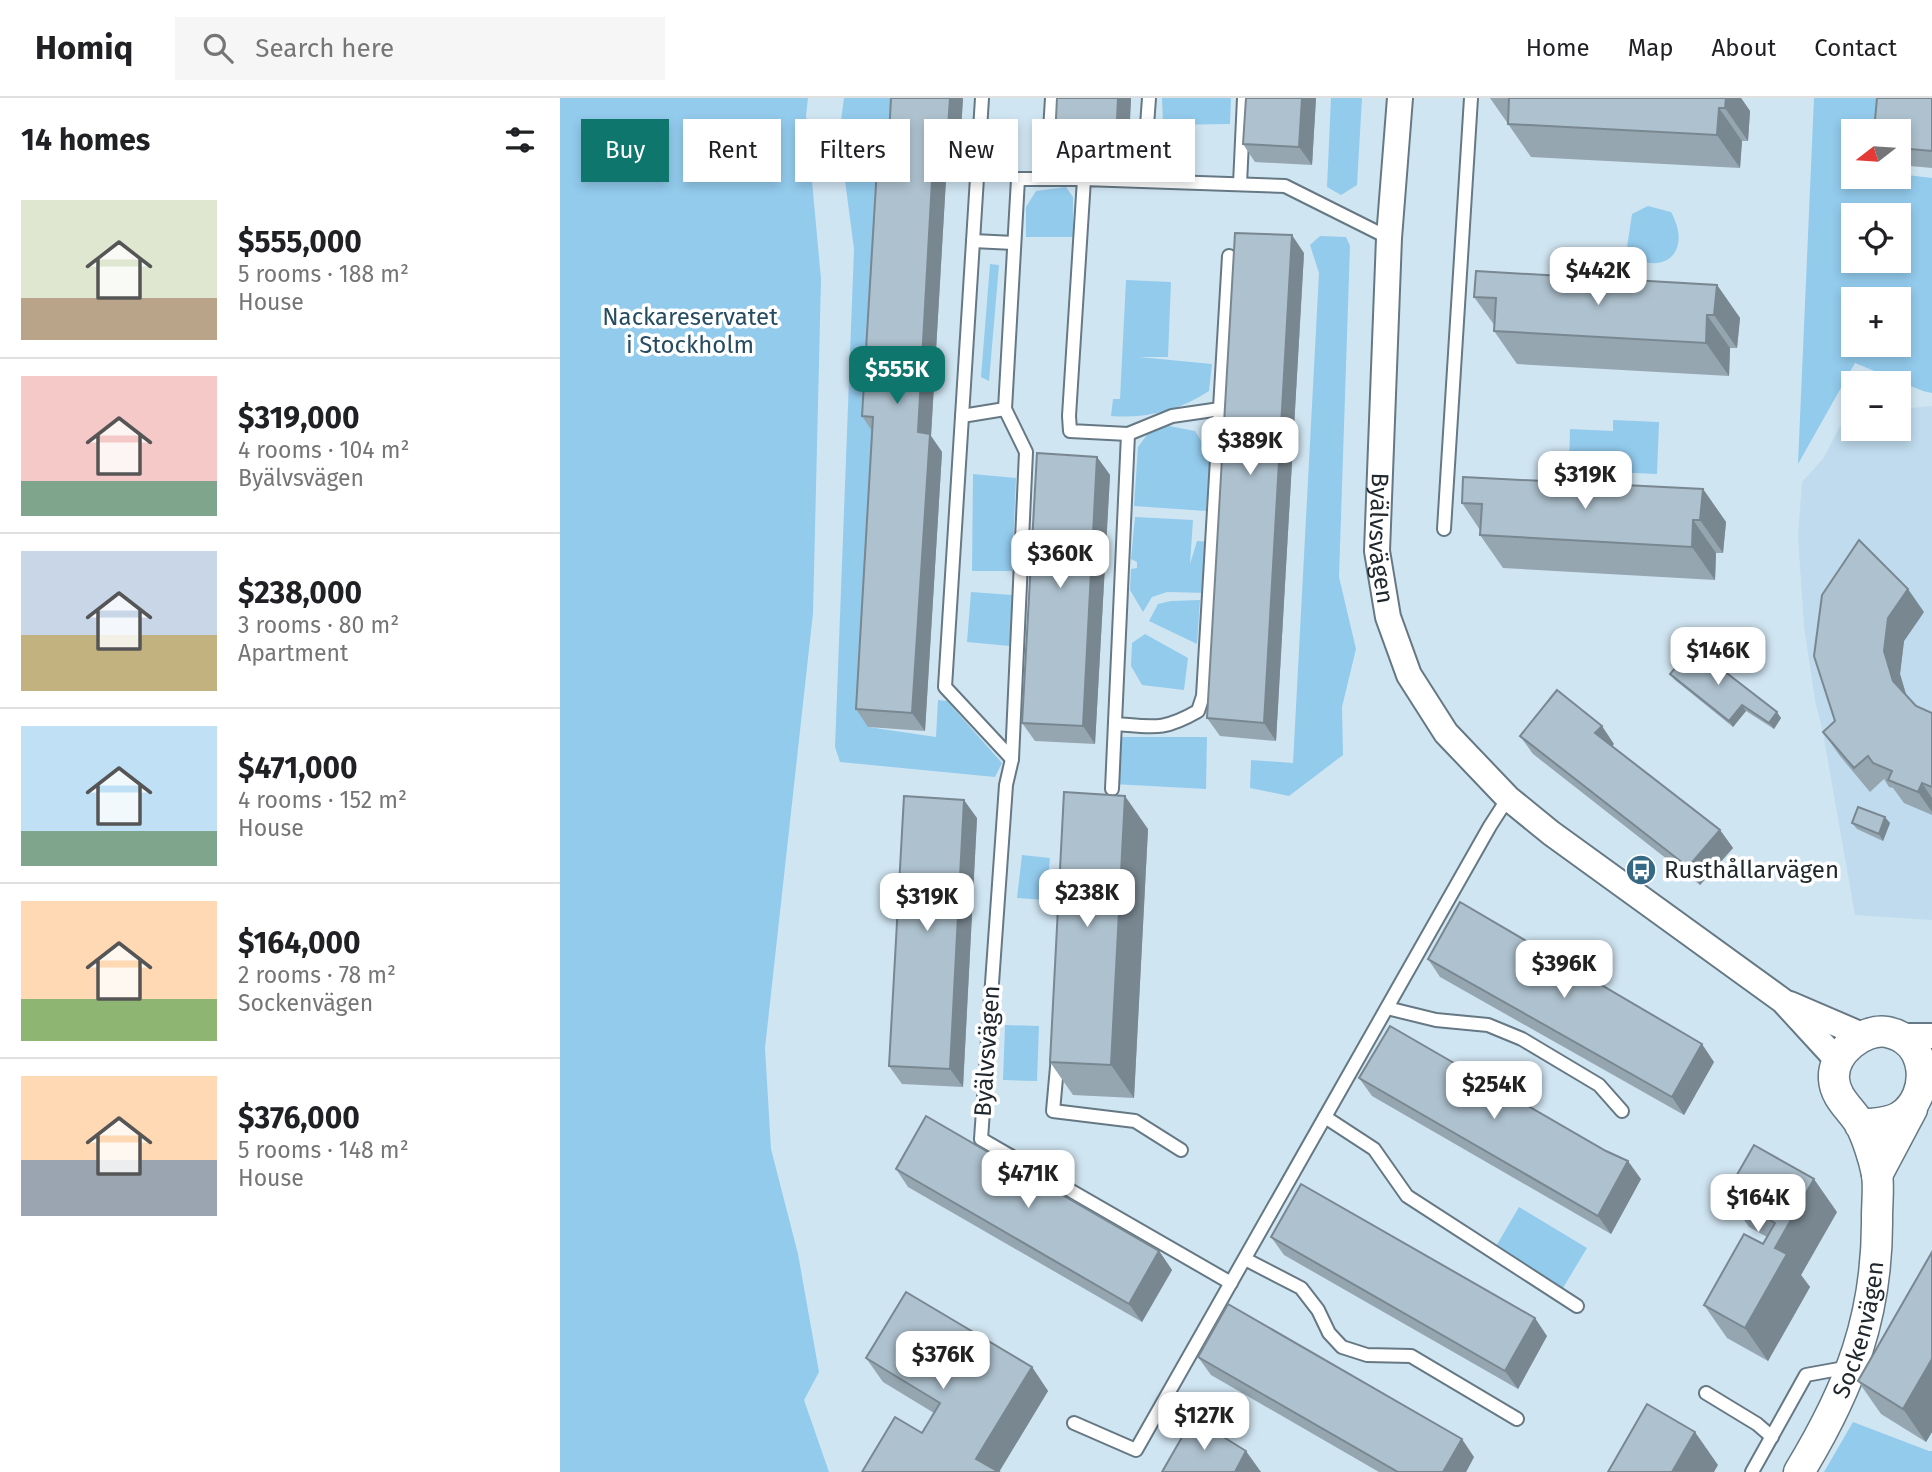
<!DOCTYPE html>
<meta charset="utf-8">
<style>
:root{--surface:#fff;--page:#f6f6f6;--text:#202124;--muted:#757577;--line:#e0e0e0;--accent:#0f766e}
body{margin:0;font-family:"Fira Sans",sans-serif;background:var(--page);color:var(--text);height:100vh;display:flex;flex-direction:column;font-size:26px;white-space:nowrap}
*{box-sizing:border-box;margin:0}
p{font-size:23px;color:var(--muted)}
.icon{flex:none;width:38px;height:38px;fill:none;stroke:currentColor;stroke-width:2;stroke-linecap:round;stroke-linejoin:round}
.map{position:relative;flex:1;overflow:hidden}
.details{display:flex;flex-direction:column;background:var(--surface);width:560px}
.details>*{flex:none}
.guide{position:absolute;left:21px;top:21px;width:665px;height:63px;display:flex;gap:14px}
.needle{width:46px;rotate:253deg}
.controls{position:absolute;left:1281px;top:21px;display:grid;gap:14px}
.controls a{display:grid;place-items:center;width:70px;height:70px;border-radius:0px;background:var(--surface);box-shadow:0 4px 10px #0003;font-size:35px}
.price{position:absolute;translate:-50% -60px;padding:0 16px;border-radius:14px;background:#fff;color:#222;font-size:23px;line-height:46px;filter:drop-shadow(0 2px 4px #0008)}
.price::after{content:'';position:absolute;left:50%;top:42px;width:21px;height:16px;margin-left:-10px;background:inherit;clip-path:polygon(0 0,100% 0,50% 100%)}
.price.active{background:var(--accent);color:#fff}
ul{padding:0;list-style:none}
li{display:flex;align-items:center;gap:21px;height:175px;padding:0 21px}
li+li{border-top:2px solid var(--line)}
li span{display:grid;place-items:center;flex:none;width:196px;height:140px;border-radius:0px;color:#555}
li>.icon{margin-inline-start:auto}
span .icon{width:84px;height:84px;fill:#fffc;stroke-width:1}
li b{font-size:30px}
h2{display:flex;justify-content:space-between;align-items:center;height:84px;padding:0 21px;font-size:30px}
.tag{padding:0 24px;border-radius:0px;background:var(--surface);box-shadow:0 4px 10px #0003;font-size:24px;line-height:63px}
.tag.active{background:var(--accent);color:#fff}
header{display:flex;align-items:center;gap:42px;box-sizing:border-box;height:98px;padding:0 35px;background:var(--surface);border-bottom:2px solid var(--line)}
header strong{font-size:33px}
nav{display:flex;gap:38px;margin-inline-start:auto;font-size:24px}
.search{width:490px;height:63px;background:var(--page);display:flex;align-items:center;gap:18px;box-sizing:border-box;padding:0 24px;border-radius:0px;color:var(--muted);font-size:26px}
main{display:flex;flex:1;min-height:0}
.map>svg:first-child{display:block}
.built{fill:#bfdbed}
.green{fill:#93cbed;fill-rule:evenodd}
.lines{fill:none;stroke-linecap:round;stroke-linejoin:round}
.service-casing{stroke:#657884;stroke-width:16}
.minor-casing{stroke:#657884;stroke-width:28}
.tertiary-casing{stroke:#657884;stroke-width:33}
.service{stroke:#fff;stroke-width:12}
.minor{stroke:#fff;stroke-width:24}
.tertiary{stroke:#fff;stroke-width:30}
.wall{fill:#95a6b1}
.shaded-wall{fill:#798790}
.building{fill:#adc1ce;stroke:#798790;stroke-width:2}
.labels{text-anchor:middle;stroke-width:7;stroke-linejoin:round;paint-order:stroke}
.park-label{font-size:24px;fill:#254c63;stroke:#fff}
.street-label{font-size:24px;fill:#20282d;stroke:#fff}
.poi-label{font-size:24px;fill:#20282d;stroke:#fff;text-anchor:start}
</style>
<header>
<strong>Homiq</strong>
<div class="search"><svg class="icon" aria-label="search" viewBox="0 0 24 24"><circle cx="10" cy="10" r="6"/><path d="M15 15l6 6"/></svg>Search here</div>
<nav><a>Home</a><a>Map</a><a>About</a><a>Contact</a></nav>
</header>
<main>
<section class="details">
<h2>14 homes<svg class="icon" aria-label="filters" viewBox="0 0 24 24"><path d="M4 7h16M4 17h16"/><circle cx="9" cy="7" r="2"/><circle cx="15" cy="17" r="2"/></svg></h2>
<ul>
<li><span style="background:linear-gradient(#dfe7d0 70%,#b9a48a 0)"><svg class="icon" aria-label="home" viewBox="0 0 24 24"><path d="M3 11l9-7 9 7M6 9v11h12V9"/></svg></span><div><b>$555,000</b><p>5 rooms · 188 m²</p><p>House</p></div></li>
<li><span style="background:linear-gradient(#f6c9c9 75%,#7fa58c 0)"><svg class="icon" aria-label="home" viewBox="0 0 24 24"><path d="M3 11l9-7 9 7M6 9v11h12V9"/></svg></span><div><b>$319,000</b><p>4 rooms · 104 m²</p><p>Byälvsvägen</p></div></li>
<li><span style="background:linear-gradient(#c9d6e8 60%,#c2b280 0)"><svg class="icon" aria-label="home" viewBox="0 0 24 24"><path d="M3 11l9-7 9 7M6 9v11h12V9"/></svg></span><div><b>$238,000</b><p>3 rooms · 80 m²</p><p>Apartment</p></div></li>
<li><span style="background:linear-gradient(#bfe0f5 75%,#7fa58c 0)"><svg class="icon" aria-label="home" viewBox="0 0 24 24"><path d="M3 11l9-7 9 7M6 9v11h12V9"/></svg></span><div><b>$471,000</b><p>4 rooms · 152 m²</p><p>House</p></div></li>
<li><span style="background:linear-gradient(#ffd9b3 70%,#8fb573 0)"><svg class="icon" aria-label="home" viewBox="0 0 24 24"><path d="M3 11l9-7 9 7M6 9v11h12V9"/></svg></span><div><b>$164,000</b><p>2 rooms · 78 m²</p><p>Sockenvägen</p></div></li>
<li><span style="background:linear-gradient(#ffd9b3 60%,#9aa5b1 0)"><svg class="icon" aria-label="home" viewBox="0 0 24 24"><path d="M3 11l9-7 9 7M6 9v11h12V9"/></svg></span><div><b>$376,000</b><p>5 rooms · 148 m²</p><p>House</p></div></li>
</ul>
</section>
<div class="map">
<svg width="1372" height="1374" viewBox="0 0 1372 1374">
<rect width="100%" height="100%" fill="#d0e5f2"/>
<path class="built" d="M1372,308V822L1295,817L1263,635L1255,602L1244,528L1238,438L1242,384L1263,361L1287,315H1293V331H1339V311Z"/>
<g class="green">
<path d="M0,0H248L246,18L261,181L253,515L205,950L211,1051L238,1156L259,1274L244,1302L269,1374H0Z"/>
<path d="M284,0H346L308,629L376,639L378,602L387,603L442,665L435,679L280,664L275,649L294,151L279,37Z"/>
<path d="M602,0H671L670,26L603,27Z"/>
<path d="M771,0H802L797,87L781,97L767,89Z"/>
<path d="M1254,0H1326L1322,33H1293V79H1339V76L1372,80V295L1363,293L1295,265L1238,366ZM1293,117H1339V163H1293ZM1293,201H1339V247H1293Z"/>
<path d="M506,89L513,99V139H466V109L476,93Z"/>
<path d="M1088,108L1111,114C1133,154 1104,180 1066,156L1072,116Z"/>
<path d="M760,138L786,139L790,148L779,479L796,551L782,609L783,657L729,698L690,690L691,662L733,665L759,175L750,147Z"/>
<path d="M430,166L439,167L429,283L421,279Z"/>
<path d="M566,182L611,184L608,259H579L652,266L649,293C621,312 585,321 551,318L553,301H560Z"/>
<path d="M1053,322L1099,324L1097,376L1009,372L1010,331L1053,333Z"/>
<path d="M609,328L635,333L650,357L646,413L574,408L578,349L589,334Z"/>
<path d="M413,376L456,380L452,473H412Z"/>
<path d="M575,419L633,422L630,466L637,443L652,444L649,495L607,494L592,499L583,514L570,492L571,471L577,470V464L571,461Z"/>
<path d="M411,494L452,497L450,548L407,544Z"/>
<path d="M640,502L637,546L589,523L598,506L611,503Z"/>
<path d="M585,536L628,560L624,592L582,587L571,568L572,545Z"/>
<path d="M555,639H647L646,691L553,686Z"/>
<path d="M462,757L490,760L486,802L457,800Z"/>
<path d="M445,927L479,928L477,983L443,982Z"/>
<path d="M959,1109L1027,1150L1000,1195L932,1155Z"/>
<path d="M1293,1324L1369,1353H1372V1374H1264Z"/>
</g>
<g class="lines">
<g class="service-casing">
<g id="service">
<path d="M422,0L385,589L452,661"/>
<path d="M487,81L492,0"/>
<path d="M524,81H458L445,311L466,354L452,661L446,687L421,1041L671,1185"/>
<path d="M583,83L589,0"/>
<path d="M680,86L684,0"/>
<path d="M413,143L454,145"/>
<path d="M660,311L612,318L568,336L510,333L509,318L524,81L725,88L829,140"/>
<path d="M402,318L445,311"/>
<path d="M884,431L911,0"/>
<path d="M556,626C594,629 603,633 638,613L643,598L669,158"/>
<path d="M552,691L568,336"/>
<path d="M827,910L876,922L928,927L962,941L1039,987L1062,1013"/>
<path d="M498,958L493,1013L575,1023L621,1052"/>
<path d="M765,1019L814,1051L847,1098L1017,1208"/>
<path d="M685,1161L741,1190L758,1212L769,1235L782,1249L807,1257L851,1258L957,1321"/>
<path d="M1146,1295L1197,1326L1212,1339"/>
<path d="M514,1325L576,1352L930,728L948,700"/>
<path d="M1192,1374L1246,1277L1290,1269"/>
</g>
</g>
<g class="minor-casing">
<g id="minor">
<path id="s1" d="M840,0L829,140L817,453L828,519L849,577L886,635L948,700L991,735L1223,903L1278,963"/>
<path d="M1230,906L1302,937"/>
<path d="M1340,938H1372"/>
</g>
</g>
<g class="tertiary-casing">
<g id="tertiary">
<path d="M1317,1077L1352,1011"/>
<path id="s2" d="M1239,1374C1290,1290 1318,1218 1317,1119C1317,1105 1319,1089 1317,1076C1314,1061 1307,1039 1300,1026C1291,1011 1275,1000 1274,981C1272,955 1303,930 1327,934C1369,942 1372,997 1341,1018C1330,1026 1313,1025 1300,1027"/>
</g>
</g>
<use href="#service" class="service"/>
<use href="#minor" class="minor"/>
<use href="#tertiary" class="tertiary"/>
</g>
<g class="wall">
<path d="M403,0L400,48L388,47L371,338L382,354L365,633L308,629L296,611L312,333L302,318L329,38Z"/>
<path d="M497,0H571L568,62L508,58L495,40Z"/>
<path d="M686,0H756L752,67L695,64L683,46Z"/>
<path d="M930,0H1181L1190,13L1188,43H1182L1180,70L971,59Z"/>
<path d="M1372,0V70L1339,67V33Z"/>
<path d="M744,155L716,643L660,638L647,620Z"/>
<path d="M1157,187L1180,220L1177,250H1170L1169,278L957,266L934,233L935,228L914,199Z"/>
<path d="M537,359L550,377L535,646L475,643L462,625Z"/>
<path d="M1143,391L1166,424L1163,455H1156L1155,482L943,470L920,437V432L902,405Z"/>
<path d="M1364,514L1344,543L1340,576L1347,599L1356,608L1372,615V717L1344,705L1333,690L1329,689L1324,681L1310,694L1280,658L1263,634L1275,623Z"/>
<path d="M1110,576L1221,620L1214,631L1186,613L1173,629L1115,582Z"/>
<path d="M960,638L1054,646L1052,648L1160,732L1173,750L1140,787L973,656Z"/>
<path d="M417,720L403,989L342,986L329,968Z"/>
<path d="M1292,725H1330L1323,743L1297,731Z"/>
<path d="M588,731L574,1000L513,997L490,964Z"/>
<path d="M868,861L1154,964L1124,1017L880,879Z"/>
<path d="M799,980L1081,1081L1051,1136L812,998Z"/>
<path d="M336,1071L599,1153L612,1172L582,1224L348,1089Z"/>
<path d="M1166,1096L1277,1114L1241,1177L1250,1189L1208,1263L1167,1240L1144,1207L1203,1146L1207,1139L1189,1129Z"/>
<path d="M711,1139L987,1238L958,1291L724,1157Z"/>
<path d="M1372,1154V1334L1366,1344L1321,1316L1298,1283Z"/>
<path d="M638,1259L914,1359L906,1374H819L651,1277Z"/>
<path d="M306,1260L472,1269L488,1293L439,1374L362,1335L374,1315L323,1284Z"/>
</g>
<g class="shaded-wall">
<path d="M390,0H403L400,48L388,30Z"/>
<path d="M558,0H571L568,62L556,44Z"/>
<path d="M742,0H756L752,67L739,49Z"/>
<path d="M1166,0H1181L1190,13L1188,43L1165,10Z"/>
<path d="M1159,10L1182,43L1180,70L1157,37Z"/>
<path d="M375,29L388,47L371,338L382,354L365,633L352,615L358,334Z"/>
<path d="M732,137L744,155L716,643L704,625Z"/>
<path d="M1157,187L1180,220L1177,250L1154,217Z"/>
<path d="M1147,217L1170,250L1169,278L1146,245Z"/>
<path d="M537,359L550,377L535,646L523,628Z"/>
<path d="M1143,391L1166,424L1163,455L1140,422Z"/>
<path d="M1133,422L1156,455L1155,482L1132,449Z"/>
<path d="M1348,491L1364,514L1344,543L1340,576L1349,607L1333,583L1324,553L1328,520Z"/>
<path d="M1182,607L1186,613L1173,629L1169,623Z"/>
<path d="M1217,614L1221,620L1214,631L1209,625Z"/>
<path d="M1042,628L1054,646L1048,653L1035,635Z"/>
<path d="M1362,685L1372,700V714L1358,694Z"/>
<path d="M565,698L588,731L574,1000L551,967Z"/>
<path d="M404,702L417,720L403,989L390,971Z"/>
<path d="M1325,719L1330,725L1323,743L1319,736Z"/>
<path d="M1160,732L1173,750L1140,787L1128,769Z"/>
<path d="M1142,946L1154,964L1124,1017L1112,999Z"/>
<path d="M1068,1063L1081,1081L1051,1136L1038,1118Z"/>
<path d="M1254,1081L1277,1114L1241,1177L1250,1189L1208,1263L1185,1230L1215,1150Z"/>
<path d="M599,1153L612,1172L582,1224L569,1206Z"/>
<path d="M975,1220L987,1238L958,1291L945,1273Z"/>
<path d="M1372,1261V1334L1366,1344L1343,1311Z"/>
<path d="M472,1269L488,1293L439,1374L416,1361Z"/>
<path d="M1135,1334L1158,1367L1154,1374H1112Z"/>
<path d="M902,1341L914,1359L906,1374H883Z"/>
<path d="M686,1353L701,1374H675Z"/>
</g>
<g class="building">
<path d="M331,0H390L388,30L375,29L358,334L370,336L352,615L296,611L313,319L302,318L319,37L329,38Z"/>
<path d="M497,0H558L556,44L495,40Z"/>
<path d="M686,0H742L739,49L683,46Z"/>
<path d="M949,0H1166L1165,10H1159L1157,37L948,26Z"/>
<path d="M1317,0H1372V53L1339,50V33H1314Z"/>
<path d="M675,135L732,137L704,625L647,620Z"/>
<path d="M916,173L1157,187L1154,217H1147L1146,245L934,233L936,200L914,199Z"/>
<path d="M477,355L537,359L523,628L462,625Z"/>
<path d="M903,379L1143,391L1140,422H1133L1132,449L920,437L922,406L902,405Z"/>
<path d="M1299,442L1348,491L1328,520L1324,553L1333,583L1356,608L1372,615V689L1362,685L1358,694L1328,682L1332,673L1313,665L1308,658L1294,670L1263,634L1275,623L1254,558L1262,497Z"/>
<path d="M1133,549L1217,614L1209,625L1182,607L1169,623L1110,576Z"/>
<path d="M997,592L1042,628L1035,635L1160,732L1128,769L960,638Z"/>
<path d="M504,694L565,698L551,967L490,964Z"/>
<path d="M344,698L404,702L390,971L329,968Z"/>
<path d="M1298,709L1325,719L1319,736L1292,725Z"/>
<path d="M900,804L1142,946L1112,999L868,861Z"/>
<path d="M830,928L1046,1053L1068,1063L1038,1118L799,980Z"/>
<path d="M366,1018L599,1153L569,1206L336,1071Z"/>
<path d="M1194,1047L1254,1081L1215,1150L1227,1156L1185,1230L1144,1207L1184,1136L1203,1146L1215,1125L1166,1096Z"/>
<path d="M741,1086L975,1220L945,1273L711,1139Z"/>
<path d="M1372,1154V1261L1343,1311L1298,1283Z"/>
<path d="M346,1194L472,1269L416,1361L439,1374H302L335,1319L362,1335L380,1305L306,1260Z"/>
<path d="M668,1206L902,1341L883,1374H838L638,1259Z"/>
<path d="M1087,1306L1135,1334L1112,1374H1048Z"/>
<path d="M633,1320L686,1353L675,1374H602Z"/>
</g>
<defs>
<g id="bus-disc" transform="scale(1.575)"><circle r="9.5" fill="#356885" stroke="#fff"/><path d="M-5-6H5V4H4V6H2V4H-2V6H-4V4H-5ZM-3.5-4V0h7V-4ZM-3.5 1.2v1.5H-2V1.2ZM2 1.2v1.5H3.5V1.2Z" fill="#fff"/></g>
</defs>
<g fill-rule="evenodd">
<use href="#bus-disc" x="1081" y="772"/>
</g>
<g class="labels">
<g class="park-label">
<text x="130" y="227">Nackareservatet<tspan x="130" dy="28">i Stockholm</tspan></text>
</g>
<g class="street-label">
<text dy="8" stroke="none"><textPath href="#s1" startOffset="441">Byälvsvägen</textPath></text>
<text transform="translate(427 953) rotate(-86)" y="8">Byälvsvägen</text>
<text dy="8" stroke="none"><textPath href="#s2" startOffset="156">Sockenvägen</textPath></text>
</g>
<g class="poi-label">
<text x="1104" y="780">Rusthållarvägen</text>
</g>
</g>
</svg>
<div class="controls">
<a><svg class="needle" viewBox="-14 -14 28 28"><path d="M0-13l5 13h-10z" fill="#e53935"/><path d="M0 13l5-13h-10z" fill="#757577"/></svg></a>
<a><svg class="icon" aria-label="locate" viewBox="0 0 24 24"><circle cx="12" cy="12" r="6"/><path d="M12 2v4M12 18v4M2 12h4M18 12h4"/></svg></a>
<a>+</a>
<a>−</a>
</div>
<b class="price" style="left:1038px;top:209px">$442K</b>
<b class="price active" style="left:337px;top:308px">$555K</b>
<b class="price" style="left:690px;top:379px">$389K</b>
<b class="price" style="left:1025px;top:413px">$319K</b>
<b class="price" style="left:500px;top:492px">$360K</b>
<b class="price" style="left:1158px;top:589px">$146K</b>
<b class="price" style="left:527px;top:831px">$238K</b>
<b class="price" style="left:367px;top:835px">$319K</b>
<b class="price" style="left:1004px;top:902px">$396K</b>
<b class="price" style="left:934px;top:1023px">$254K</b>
<b class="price" style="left:468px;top:1112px">$471K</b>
<b class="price" style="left:1198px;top:1136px">$164K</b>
<b class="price" style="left:383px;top:1293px">$376K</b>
<b class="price" style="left:644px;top:1354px">$127K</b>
<div class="guide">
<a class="tag active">Buy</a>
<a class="tag">Rent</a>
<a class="tag">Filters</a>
<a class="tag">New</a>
<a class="tag">Apartment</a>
</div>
</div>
</main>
